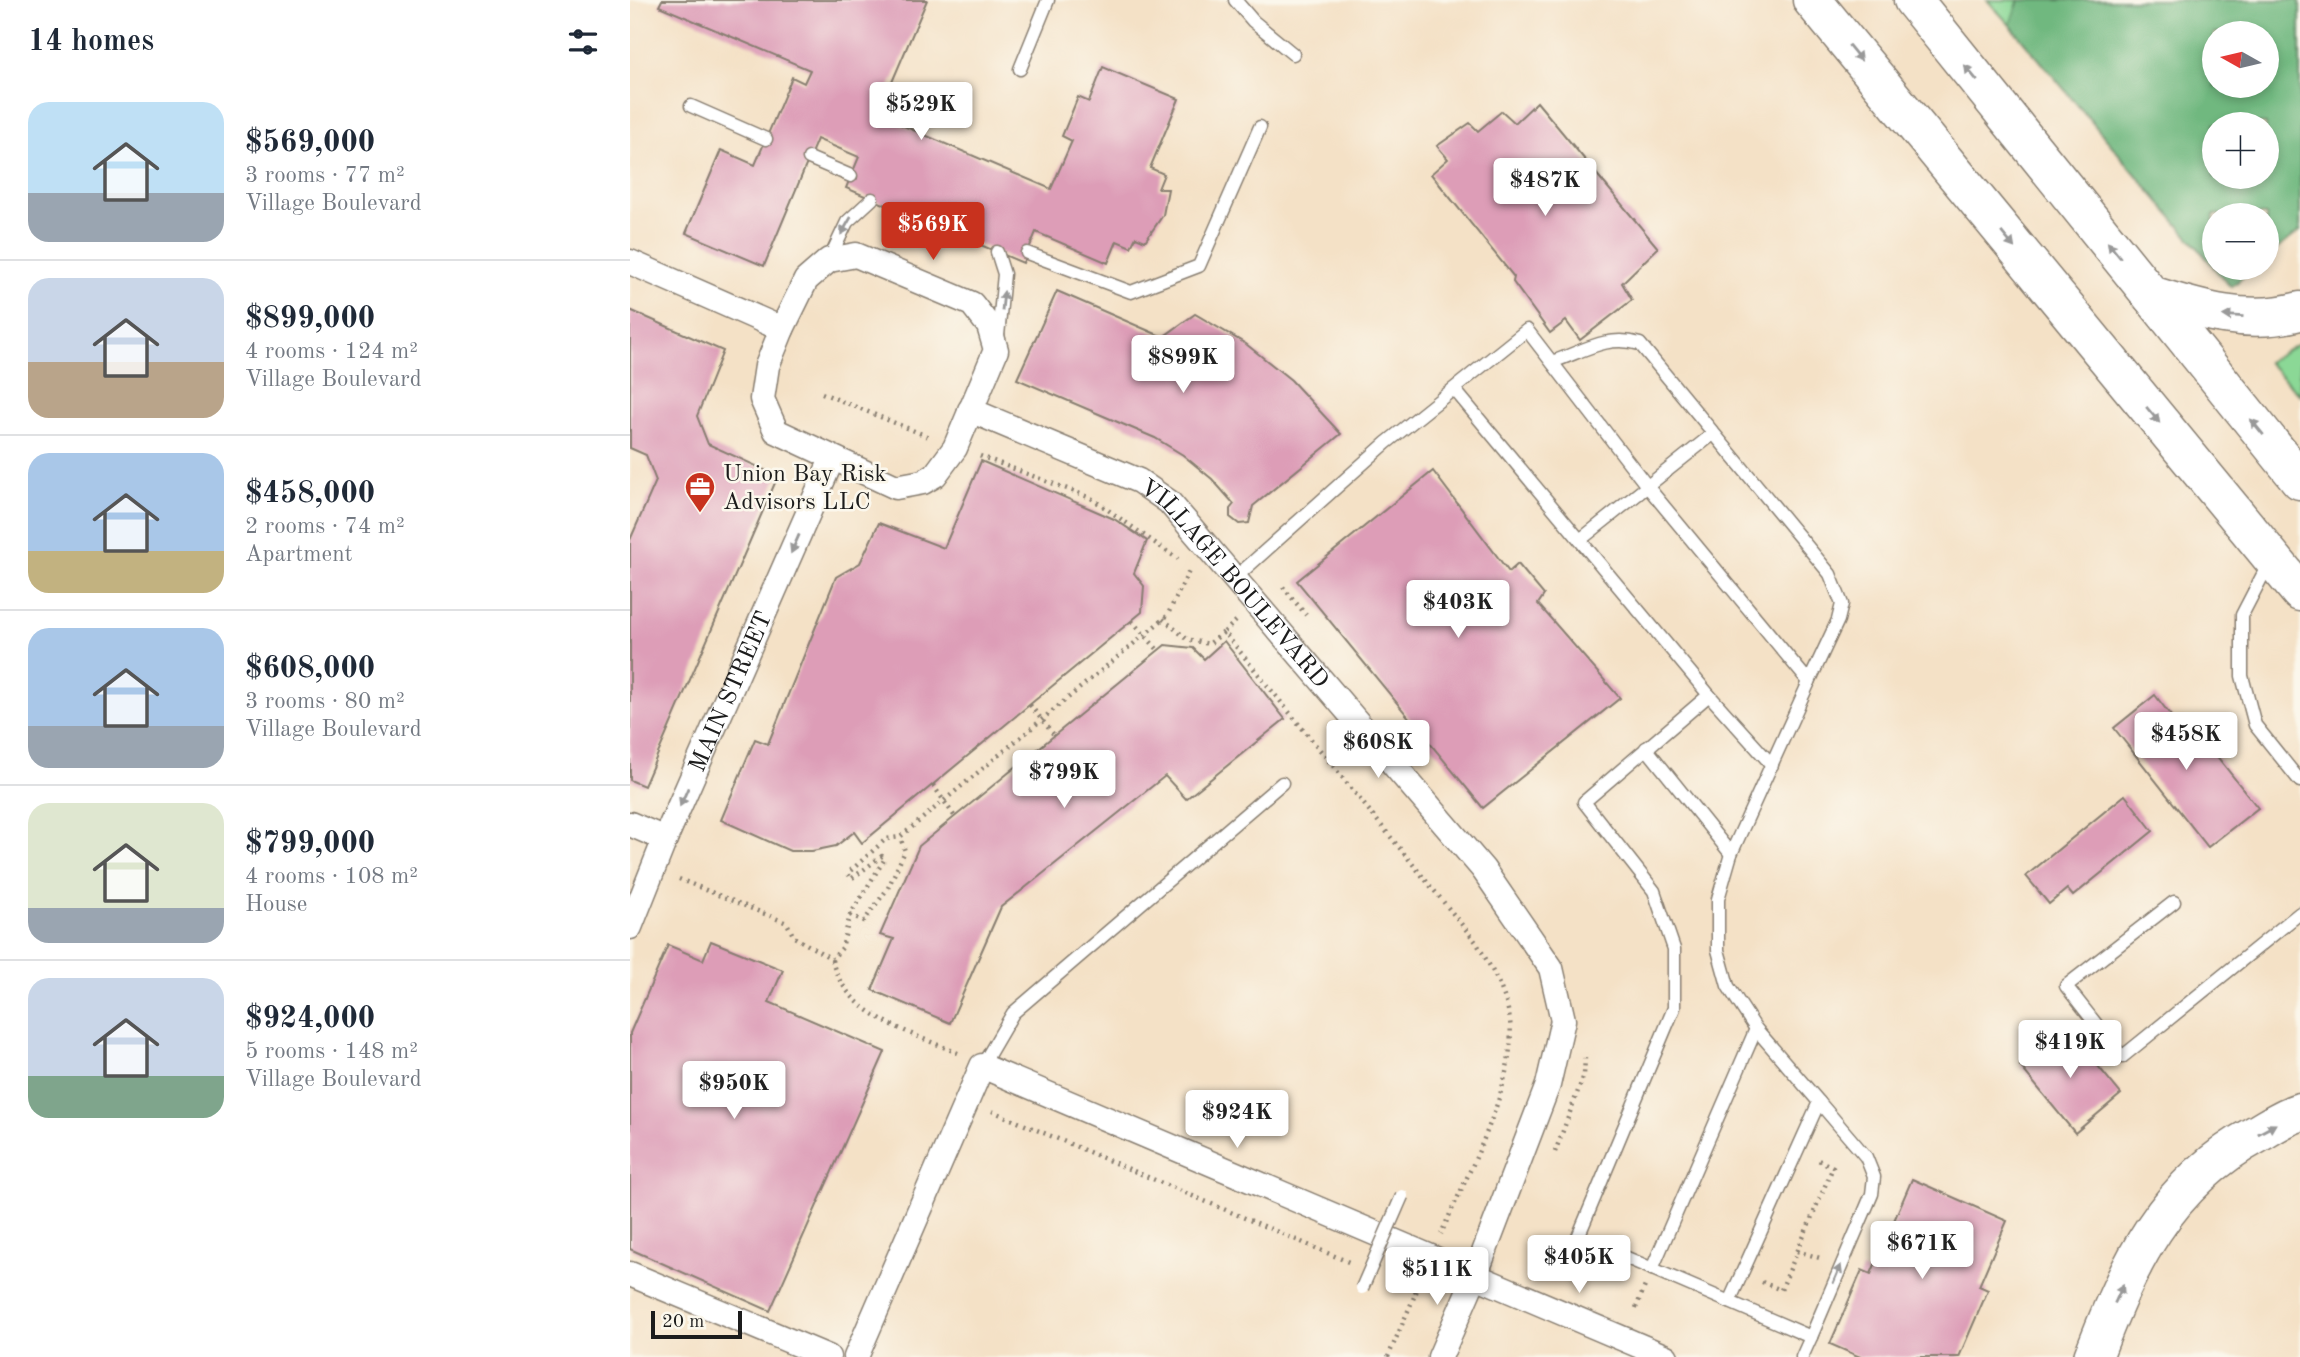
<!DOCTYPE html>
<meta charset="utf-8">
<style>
:root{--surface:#fff;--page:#f6f6f7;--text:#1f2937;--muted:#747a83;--line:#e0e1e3;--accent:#c8321e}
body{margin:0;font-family:"Old Standard TT",serif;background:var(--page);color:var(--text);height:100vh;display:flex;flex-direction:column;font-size:26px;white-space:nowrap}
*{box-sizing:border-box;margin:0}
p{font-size:23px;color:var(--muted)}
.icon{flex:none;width:38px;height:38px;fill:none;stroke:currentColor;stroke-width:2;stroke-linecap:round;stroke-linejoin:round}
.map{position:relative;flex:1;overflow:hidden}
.panel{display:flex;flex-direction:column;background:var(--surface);width:630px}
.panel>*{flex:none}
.needle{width:46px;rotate:278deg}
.tools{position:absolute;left:1572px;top:21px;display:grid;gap:14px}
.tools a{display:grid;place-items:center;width:77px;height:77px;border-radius:50%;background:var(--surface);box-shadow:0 4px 10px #0003;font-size:35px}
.scale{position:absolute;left:21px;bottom:18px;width:91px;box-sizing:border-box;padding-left:7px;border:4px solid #1c1c1c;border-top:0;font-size:19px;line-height:24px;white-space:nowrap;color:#1c1c1c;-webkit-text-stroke:5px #fbf7ec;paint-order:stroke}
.price{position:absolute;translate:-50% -60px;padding:0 16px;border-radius:7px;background:#fff;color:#222;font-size:23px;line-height:46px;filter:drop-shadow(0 2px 4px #0008)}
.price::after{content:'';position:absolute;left:50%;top:42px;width:21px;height:16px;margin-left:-10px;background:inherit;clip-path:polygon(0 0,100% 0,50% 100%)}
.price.current{background:var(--accent);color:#fff}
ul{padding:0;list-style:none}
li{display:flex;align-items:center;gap:21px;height:175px;padding:0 28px}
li+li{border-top:2px solid var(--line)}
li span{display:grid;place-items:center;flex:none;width:196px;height:140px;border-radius:21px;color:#555}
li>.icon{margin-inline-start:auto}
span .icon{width:84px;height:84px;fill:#fffc;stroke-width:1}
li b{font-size:30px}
h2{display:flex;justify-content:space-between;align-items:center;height:84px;padding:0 28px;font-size:30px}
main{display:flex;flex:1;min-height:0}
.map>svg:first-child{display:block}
.green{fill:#8bd896;stroke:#547a59;stroke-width:2}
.forest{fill:#70b87f;stroke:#466a4e;stroke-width:2;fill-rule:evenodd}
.building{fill:#dd9db7}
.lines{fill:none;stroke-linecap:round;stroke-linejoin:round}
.service-casing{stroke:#887e71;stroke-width:15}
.minor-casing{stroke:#887e71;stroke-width:27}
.trunk-casing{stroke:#887e71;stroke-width:41}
.path{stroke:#887e71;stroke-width:4.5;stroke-dasharray:2 5;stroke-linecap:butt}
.service{stroke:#fff;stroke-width:12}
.minor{stroke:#fff;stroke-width:24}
.trunk{stroke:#fff;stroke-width:38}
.service-bridge-casing{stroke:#887e71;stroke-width:15;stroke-linecap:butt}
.path-bridge{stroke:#887e71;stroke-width:4.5;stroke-dasharray:2 5;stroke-linecap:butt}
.service-bridge{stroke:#fff;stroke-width:12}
.oneway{fill:#999}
.labels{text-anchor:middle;stroke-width:5;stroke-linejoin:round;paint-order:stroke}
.poi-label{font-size:24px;fill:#1c1c1c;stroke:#fbf7ec;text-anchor:start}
.street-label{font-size:24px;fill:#1c1c1c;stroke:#fbf7ec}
</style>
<main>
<section class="panel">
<h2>14 homes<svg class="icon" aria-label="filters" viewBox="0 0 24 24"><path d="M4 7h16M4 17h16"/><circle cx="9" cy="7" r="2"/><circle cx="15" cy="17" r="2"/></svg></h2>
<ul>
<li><span style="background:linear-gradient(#bfe0f5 65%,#9aa5b1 0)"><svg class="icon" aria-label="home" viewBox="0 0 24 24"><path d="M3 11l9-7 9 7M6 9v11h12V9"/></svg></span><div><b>$569,000</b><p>3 rooms · 77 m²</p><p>Village Boulevard</p></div></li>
<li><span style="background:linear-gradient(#c9d6e8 60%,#b9a48a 0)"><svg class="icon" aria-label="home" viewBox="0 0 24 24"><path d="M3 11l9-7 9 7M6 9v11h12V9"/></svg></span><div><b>$899,000</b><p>4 rooms · 124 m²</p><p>Village Boulevard</p></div></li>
<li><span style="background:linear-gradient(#a9c7e8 70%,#c2b280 0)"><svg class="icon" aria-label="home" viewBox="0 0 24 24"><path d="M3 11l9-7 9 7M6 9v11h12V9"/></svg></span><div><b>$458,000</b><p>2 rooms · 74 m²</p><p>Apartment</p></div></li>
<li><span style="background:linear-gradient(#a9c7e8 70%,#9aa5b1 0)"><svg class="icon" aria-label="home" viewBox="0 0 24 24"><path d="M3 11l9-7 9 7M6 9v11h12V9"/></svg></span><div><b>$608,000</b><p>3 rooms · 80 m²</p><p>Village Boulevard</p></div></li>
<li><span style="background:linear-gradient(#dfe7d0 75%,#9aa5b1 0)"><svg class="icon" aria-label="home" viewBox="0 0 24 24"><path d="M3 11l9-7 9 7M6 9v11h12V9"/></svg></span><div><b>$799,000</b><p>4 rooms · 108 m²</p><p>House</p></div></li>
<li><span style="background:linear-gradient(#c9d6e8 70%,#7fa58c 0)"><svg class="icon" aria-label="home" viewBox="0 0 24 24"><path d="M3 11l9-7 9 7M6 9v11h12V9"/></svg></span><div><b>$924,000</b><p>5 rooms · 148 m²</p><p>Village Boulevard</p></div></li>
</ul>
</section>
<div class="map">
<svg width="1670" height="1357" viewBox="0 0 1670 1357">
<rect width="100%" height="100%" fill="#fbf7ec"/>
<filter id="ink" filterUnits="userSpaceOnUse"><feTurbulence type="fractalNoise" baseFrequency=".0143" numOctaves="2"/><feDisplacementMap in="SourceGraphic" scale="14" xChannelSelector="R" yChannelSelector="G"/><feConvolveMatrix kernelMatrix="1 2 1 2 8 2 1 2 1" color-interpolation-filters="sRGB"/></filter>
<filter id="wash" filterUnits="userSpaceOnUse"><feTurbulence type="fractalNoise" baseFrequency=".00686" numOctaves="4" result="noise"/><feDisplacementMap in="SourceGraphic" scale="28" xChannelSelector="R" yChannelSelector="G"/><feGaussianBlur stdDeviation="1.57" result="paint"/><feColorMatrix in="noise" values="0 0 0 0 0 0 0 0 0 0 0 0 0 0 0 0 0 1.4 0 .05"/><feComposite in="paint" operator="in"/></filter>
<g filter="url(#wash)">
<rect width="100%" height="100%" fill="#f4e1c6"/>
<g class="green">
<path d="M1357,0H1389L1380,25Z"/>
<path d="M1670,343V395L1637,362Z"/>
</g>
<g class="forest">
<path d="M1389,0H1670V231L1636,258V215H1584V267L1380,25ZM1584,33H1636V86H1584ZM1584,124H1636V177H1584Z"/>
<path d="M1584,268H1624L1601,287Z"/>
</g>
<g id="blocks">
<g class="building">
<path d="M32,0H297L248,115L421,189L442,141L432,136L448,97L459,102L473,67L549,99L520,168L534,174L528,189H538L533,215L515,241L506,237L501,247L487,241L478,263L406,232L393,263L216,188L229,157L187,139L134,266L56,233L91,150L125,165L162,77L174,83L180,70L29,6Z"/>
<path d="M907,102L1028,248L992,283L1002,300L950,340L936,321L920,333L883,282L884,277L801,174L818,159L807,146L840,123L848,131L872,111L885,123Z"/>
<path d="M427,291L533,337L565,314L616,344L661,380L711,434L623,506L619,523L609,524L600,517V509L604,504L582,479L553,455L525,438L387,379Z"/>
<path d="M0,310L93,351L67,416L78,444L148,476L14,786L0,780V540L26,481L16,455L0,448Z"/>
<path d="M351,461L484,519L517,541L504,573L514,586L512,612L232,843L224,832L206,846L182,851H160L91,820L125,739L138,744L206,577L230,563L249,523L314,548Z"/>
<path d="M803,471L879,572L888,564L914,595L908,604L990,698L853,808L667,581Z"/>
<path d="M594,641L655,719L556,799L535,776L371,907L320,1023L242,990L264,939L250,935L289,846L535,645L563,648L574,659Z"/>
<path d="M1525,695L1561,742L1570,735L1628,808L1578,847L1484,728Z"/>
<path d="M1495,795L1523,831L1443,896L1437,889L1419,904L1396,876Z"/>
<path d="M81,941L153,970L139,1002L255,1052L140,1311L0,1249V1033L38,945L73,960Z"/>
<path d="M1436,1027L1491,1094L1445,1133L1390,1066Z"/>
<path d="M1282,1179L1377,1221L1349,1286L1358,1290L1329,1357H1230L1200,1344L1232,1270L1241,1274Z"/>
</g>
</g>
</g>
<g filter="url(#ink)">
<use href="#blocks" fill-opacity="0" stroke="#887e71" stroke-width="2"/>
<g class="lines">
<g class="service-casing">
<g id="service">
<path d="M605,0L623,21L663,54"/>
<path d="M390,69L418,0"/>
<path d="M61,106L136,139"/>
<path d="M179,158L221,176"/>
<path d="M367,252L374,274L368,336"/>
<path d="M397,253L501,292L569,266L630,127"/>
<path d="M199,260L217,222L242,199"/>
<path d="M922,362C954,351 977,334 1010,344L1200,574L1212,604L1208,620L1179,682"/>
<path d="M824,389L1079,695L954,802L1024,891L1044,949V1008L948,1237L1181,1337L1172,1357"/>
<path d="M950,540L1083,434"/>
<path d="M1640,561L1612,615V676L1625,725L1670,781"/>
<path d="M606,577L756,443L897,330L1017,486L1179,682L1101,854L1088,899V950L1098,986L1126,1029L1189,1102L1099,1302"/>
<path d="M1079,695L1142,765"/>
<path d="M1016,748L1101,854"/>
<path d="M1544,902L1436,986L1492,1057L1670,913"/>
<path d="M352,1066L383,1013L652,783"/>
<path d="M1022,1269L1126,1029"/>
<path d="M1181,1337L1242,1194L1244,1177L1236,1157L1189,1102"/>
</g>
</g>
<g class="minor-casing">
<g id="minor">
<path d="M226,255L342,304L359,326L366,350L325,448L305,475L293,482L266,487L146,431L132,399L137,366L152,329L176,280L199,260Z"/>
<path d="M0,262L152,329"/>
<path id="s1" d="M340,410L509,481L539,502L853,869L921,968L933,1020L918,1085L845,1276L810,1357"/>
<path d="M0,824L35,839"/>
<path id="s2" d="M0,927L35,839L202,459"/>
<path d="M0,1274L198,1357"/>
<path d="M226,1357L352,1066L1036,1357"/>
</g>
</g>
<g class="trunk-casing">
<g id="trunk">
<path d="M1182,0L1670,592"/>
<path d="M1283,0L1670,480"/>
<path d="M1521,295C1571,311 1618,325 1670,311"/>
<path d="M1463,1357C1499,1263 1535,1184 1627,1134C1641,1126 1655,1116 1670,1112"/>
</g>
</g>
<g class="path">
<path d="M192,393L299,437"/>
<path d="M350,456L461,498L548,559"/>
<path d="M653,587L676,615"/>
<path d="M533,619L557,639L579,644L594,632"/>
<path d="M606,621L594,632L846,942C859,964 872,985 878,1010C894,1073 836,1176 811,1234"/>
<path d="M49,879L157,923L164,937L202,959L212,948L220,915L254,860L252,856L221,879L218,873L256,839L270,837L537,616L560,569"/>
<path d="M220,915L234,921L258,888L275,851L270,837"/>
<path d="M202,960C215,1016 283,1033 330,1054"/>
<path d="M362,1111L721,1263"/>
<path d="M925,1152L954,1075L955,1058"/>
<path d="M1167,1251L1193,1259"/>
<path d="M932,1275L940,1257"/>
<path d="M758,1279L786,1291"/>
<path d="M1132,1282L1151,1290L1203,1167L1186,1159"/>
<path d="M1006,1308L1015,1286"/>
<path d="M758,1357L791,1281"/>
</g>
<use href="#service" class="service"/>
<use href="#minor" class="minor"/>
<use href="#trunk" class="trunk"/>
<g class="service-bridge-casing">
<path id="service-bridge" d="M732,1288L772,1196"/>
</g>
<g class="path-bridge">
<path d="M502,621L528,650"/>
<path d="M400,705L424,735"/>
<path d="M303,785L325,817"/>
</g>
<use href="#service-bridge" class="service-bridge"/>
</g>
<defs><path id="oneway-solid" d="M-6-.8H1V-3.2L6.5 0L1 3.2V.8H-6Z" transform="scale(1.75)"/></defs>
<g class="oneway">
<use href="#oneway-solid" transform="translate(1225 53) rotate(51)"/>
<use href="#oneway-solid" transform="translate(1341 73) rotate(-129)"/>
<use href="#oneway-solid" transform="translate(216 226) rotate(120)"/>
<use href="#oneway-solid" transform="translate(1378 240) rotate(50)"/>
<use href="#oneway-solid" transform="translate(1484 250) rotate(-129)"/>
<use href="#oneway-solid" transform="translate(373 301) rotate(-84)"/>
<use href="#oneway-solid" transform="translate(1603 316) rotate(-177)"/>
<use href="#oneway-solid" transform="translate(1523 415) rotate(50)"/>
<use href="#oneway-solid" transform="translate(1627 427) rotate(-129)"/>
<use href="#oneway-solid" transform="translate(165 544) rotate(114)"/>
<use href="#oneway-solid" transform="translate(54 797) rotate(114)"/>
<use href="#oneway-solid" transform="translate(1637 1129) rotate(-29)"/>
<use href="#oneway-solid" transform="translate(1207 1274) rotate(-67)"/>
<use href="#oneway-solid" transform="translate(1489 1294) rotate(-65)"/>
</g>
</g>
<defs>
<g id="office-pin" transform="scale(1.575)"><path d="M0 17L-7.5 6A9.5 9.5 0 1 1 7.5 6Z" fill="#c8321e" stroke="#fbf7ec"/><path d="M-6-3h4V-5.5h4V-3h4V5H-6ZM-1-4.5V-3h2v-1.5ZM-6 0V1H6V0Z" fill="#fff"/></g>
</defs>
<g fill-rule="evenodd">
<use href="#office-pin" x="70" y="487"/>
</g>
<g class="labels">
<g class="poi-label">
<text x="93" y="481">Union Bay Risk<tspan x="93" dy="28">Advisors LLC</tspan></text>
</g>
<g class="street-label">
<text dy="8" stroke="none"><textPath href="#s1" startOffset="324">VILLAGE BOULEVARD</textPath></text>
<text dy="8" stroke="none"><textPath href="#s2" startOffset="256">MAIN STREET</textPath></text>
</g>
</g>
</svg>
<div class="tools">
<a><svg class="needle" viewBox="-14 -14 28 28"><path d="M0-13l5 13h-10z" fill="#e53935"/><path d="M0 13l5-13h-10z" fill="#747a83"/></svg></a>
<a>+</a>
<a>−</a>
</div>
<div class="scale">20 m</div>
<b class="price" style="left:291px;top:142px">$529K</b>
<b class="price" style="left:915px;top:218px">$487K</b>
<b class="price current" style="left:303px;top:262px">$569K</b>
<b class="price" style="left:553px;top:395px">$899K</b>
<b class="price" style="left:828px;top:640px">$403K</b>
<b class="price" style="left:1556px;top:772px">$458K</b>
<b class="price" style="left:748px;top:780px">$608K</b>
<b class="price" style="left:434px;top:810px">$799K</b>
<b class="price" style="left:1440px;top:1080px">$419K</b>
<b class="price" style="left:104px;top:1121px">$950K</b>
<b class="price" style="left:607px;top:1150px">$924K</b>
<b class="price" style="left:1292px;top:1281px">$671K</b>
<b class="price" style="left:949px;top:1295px">$405K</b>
<b class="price" style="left:807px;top:1307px">$511K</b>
</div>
</main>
